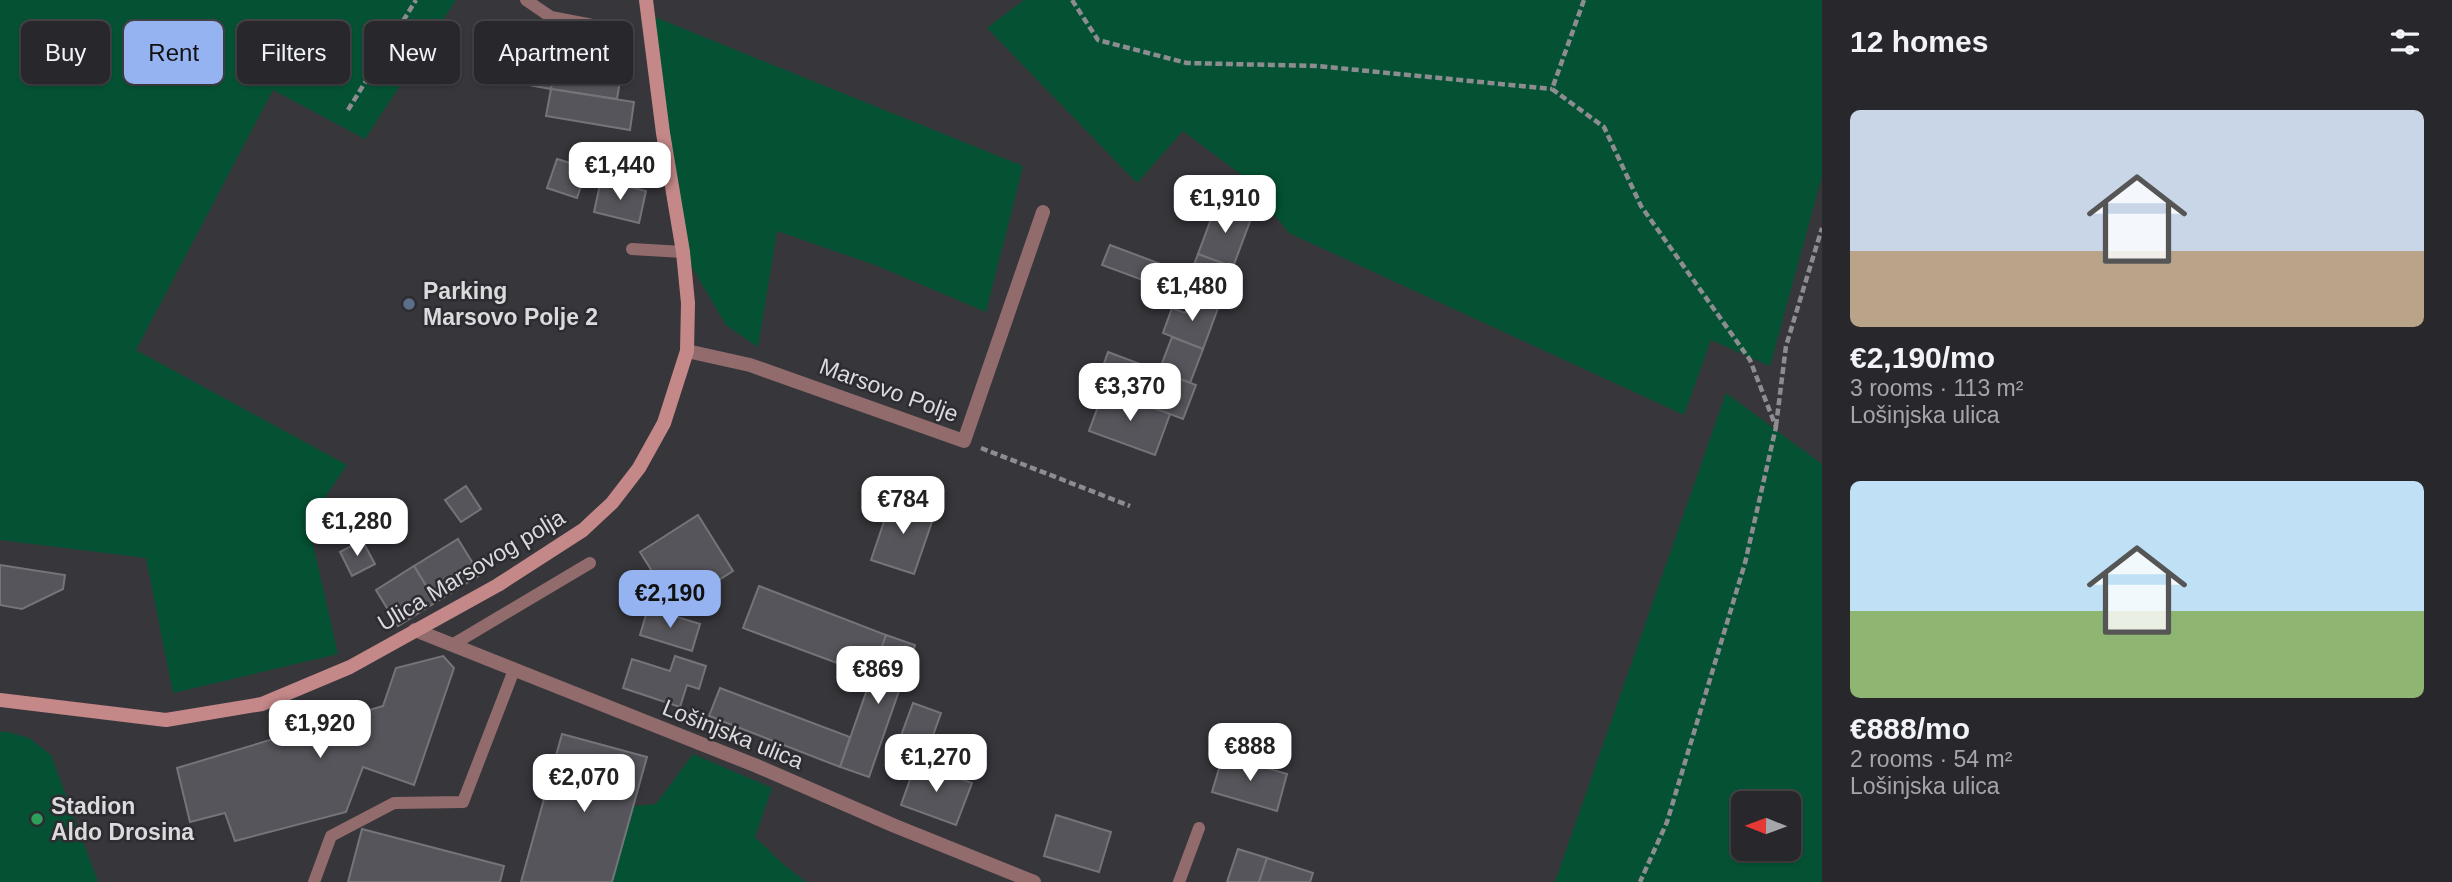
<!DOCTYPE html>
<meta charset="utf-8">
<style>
:root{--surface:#28282c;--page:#343438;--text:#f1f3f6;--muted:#a5a6a9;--line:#444448;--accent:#95b2f1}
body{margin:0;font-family:Helvetica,sans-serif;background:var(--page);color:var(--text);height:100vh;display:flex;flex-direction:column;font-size:26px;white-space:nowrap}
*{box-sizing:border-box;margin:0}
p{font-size:23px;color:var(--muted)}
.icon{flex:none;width:38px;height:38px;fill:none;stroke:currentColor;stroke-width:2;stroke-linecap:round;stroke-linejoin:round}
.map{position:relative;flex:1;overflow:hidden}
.panel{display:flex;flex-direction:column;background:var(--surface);width:630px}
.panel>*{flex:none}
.banner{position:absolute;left:21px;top:21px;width:665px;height:63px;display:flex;gap:14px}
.needle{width:46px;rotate:271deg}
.buttons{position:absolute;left:1731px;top:791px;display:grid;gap:14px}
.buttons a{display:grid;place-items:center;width:70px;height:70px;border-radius:10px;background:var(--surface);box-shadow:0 2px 5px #0004,0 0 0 2px var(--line);font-size:35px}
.price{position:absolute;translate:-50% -60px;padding:0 16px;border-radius:14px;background:#fff;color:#222;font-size:23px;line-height:46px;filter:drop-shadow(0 2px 4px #0008)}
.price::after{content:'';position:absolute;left:50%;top:42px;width:21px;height:16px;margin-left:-10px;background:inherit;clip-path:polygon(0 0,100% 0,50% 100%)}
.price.active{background:var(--accent);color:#111}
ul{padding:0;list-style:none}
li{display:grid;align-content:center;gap:14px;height:371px;padding:0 28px}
li span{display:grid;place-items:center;height:217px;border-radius:10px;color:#555}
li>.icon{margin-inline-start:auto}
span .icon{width:126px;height:126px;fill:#fffc;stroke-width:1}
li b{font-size:30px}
h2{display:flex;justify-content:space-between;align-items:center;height:84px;padding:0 28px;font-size:30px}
.tag{padding:0 24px;border-radius:10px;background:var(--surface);box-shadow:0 2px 5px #0004,0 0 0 2px var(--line);font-size:24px;line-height:63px}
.tag.active{background:var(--accent);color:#111}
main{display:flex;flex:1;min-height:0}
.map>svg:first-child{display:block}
.green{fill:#045233;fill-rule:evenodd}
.building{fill:#56555b;stroke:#747479;stroke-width:2}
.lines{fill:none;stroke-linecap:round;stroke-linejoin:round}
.path{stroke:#8d8d91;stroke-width:4.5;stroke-dasharray:7 3.5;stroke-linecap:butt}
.lane{stroke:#926c6c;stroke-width:12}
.street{stroke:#926c6c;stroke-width:14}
.secondary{stroke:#c58889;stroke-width:14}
.service-dot{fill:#5c6f8a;stroke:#2c2c31;stroke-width:2.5}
.leisure-dot{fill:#2e9e5b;stroke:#2c2c31;stroke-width:2.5}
.labels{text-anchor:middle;stroke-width:5;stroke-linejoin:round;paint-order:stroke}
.poi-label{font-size:23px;font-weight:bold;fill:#dbdbde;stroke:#2c2c31;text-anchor:start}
.street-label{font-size:23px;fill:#dbdbde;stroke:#2c2c31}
</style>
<main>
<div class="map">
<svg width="1822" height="882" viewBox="0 0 1822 882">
<rect width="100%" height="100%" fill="#36363b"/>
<g class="green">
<path d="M0,0H456L365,139L273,90L136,350L347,465L308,522L338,654L173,693L146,558L0,540Z"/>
<path d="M1024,0H1822V176L1770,366L1711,340L1684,415L1289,233L1243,176L1183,131L1137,183L987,28Z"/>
<path d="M647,14L1023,166L986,312L875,265L777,231L758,347L726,325L683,252Z"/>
<path d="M1726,393L1822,464V882H1555ZM1743,803H1788V849H1743Z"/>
<path d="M4,731L29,738L51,755L98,882H0V733Z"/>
<path d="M693,754L772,788L755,837L784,865L806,882H612L634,806L656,804Z"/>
</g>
<g class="building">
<path d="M490,46L556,58L551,89L484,77Z"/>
<path d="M556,58L622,69L617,99L551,89Z"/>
<path d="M551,89L634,102L630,130L546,116Z"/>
<path d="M557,159L587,168L577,198L547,188Z"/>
<path d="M601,180L646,191L639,223L594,212Z"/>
<path d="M1217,203L1252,216L1233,267L1198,254Z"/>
<path d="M1110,245L1190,275L1186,286L1194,289L1191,298L1102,265Z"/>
<path d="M1198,254L1233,267L1218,308L1191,298L1194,289L1186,286Z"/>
<path d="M1191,298L1218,308L1203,349L1163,333L1172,308L1185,313Z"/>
<path d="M1172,337L1203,349L1190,383L1159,371Z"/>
<path d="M1108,352L1196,385L1183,419L1096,386Z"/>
<path d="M1104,390L1170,414L1155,455L1089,431Z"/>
<path d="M466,486L481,509L461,522L445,500Z"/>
<path d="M892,498L935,513L914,574L871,560Z"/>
<path d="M698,515L733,571L675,608L640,552Z"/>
<path d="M458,539L480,575L436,602L414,566Z"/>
<path d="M362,540L375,564L352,576L340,552Z"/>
<path d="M0,565L65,575L63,589L22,609L0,605Z"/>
<path d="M414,566L436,602L398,626L376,590Z"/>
<path d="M759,586L886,635L872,676L743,628Z"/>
<path d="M648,608L700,624L692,651L640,635Z"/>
<path d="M886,635L915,645L869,777L840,767Z"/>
<path d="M443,656L454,668L414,785L363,767L346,812L235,841L225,813L190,822L177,768L383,706L396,668Z"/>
<path d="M675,656L706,666L699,689L687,685L680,707L623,688L632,659L670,671Z"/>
<path d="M720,688L850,737L840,767L709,716Z"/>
<path d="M913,703L941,713L926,755L898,744Z"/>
<path d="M562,734L647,757L612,882H521Z"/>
<path d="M1223,755L1287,774L1277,811L1212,792Z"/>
<path d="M916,763L972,783L956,825L901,805Z"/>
<path d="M1056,815L1111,832L1099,872L1044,856Z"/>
<path d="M362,829L504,866L500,882H348Z"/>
<path d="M1238,849L1267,858L1259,882H1227Z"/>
<path d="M1267,858L1313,873L1310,882H1259Z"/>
</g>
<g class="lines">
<g class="path">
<path d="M1072,0L1098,40L1187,63L1317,66L1552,89"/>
<path d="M1584,0L1552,89L1604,127L1641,206L1750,360L1776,427L1745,563L1667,822L1640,882"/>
<path d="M348,110L416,0"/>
<path d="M1776,426L1786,346L1822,228"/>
<path d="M981,448L1130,506"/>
</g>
<g class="lane">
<path d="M526,0L551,17L603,27"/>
<path d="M632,249L683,252"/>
<path d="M452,645L590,563"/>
<path d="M314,882L331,836L394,803L463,802L514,670"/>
<path d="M1179,882L1199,828"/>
</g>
<g class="street">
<path d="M687,351L750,365L964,441L1043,212"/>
<path d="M415,630L757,766L895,826L1034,882"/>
</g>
<path class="secondary" d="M0,700L166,720L262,704L350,667L498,585L583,530L612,503L639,468L664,423L687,351L688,303L683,252L663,133L646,0"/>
</g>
<circle class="service-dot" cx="409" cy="304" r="7"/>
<circle class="leisure-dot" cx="37" cy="819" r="7"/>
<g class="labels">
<g class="poi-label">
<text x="423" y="299">Parking<tspan x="423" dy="26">Marsovo Polje 2</tspan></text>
<text x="51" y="814">Stadion<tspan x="51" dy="26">Aldo Drosina</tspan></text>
</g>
<g class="street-label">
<text transform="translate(889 390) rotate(20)" y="8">Marsovo Polje</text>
<text transform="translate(471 570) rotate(-31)" y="8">Ulica Marsovog polja</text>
<text transform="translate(733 734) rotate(22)" y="8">Lošinjska ulica</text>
</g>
</g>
</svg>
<div class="buttons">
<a><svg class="needle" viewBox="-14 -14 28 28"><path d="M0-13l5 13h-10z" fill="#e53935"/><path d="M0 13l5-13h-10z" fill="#a5a6a9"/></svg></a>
</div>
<b class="price" style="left:620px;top:202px">€1,440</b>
<b class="price" style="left:1225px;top:235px">€1,910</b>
<b class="price" style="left:1192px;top:323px">€1,480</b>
<b class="price" style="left:1130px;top:423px">€3,370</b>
<b class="price" style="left:903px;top:536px">€784</b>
<b class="price" style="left:357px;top:558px">€1,280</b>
<b class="price active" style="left:670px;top:630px">€2,190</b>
<b class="price" style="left:878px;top:706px">€869</b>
<b class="price" style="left:320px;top:760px">€1,920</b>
<b class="price" style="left:1250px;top:783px">€888</b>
<b class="price" style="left:936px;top:794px">€1,270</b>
<b class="price" style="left:584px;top:814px">€2,070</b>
<div class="banner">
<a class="tag">Buy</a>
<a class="tag active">Rent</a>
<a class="tag">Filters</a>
<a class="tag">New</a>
<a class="tag">Apartment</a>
</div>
</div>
<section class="panel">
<h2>12 homes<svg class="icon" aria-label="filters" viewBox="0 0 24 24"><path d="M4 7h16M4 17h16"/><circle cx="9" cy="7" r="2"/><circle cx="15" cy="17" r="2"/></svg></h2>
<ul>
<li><span style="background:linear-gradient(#c9d6e8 65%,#b9a48a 0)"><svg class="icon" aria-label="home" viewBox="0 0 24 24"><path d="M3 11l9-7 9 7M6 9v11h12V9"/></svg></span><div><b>€2,190/mo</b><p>3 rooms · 113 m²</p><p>Lošinjska ulica</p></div></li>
<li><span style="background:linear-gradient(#bfe0f5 60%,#8fb573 0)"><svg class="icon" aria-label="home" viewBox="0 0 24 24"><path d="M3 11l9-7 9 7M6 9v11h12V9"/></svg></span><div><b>€888/mo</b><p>2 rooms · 54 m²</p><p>Lošinjska ulica</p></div></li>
</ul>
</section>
</main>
